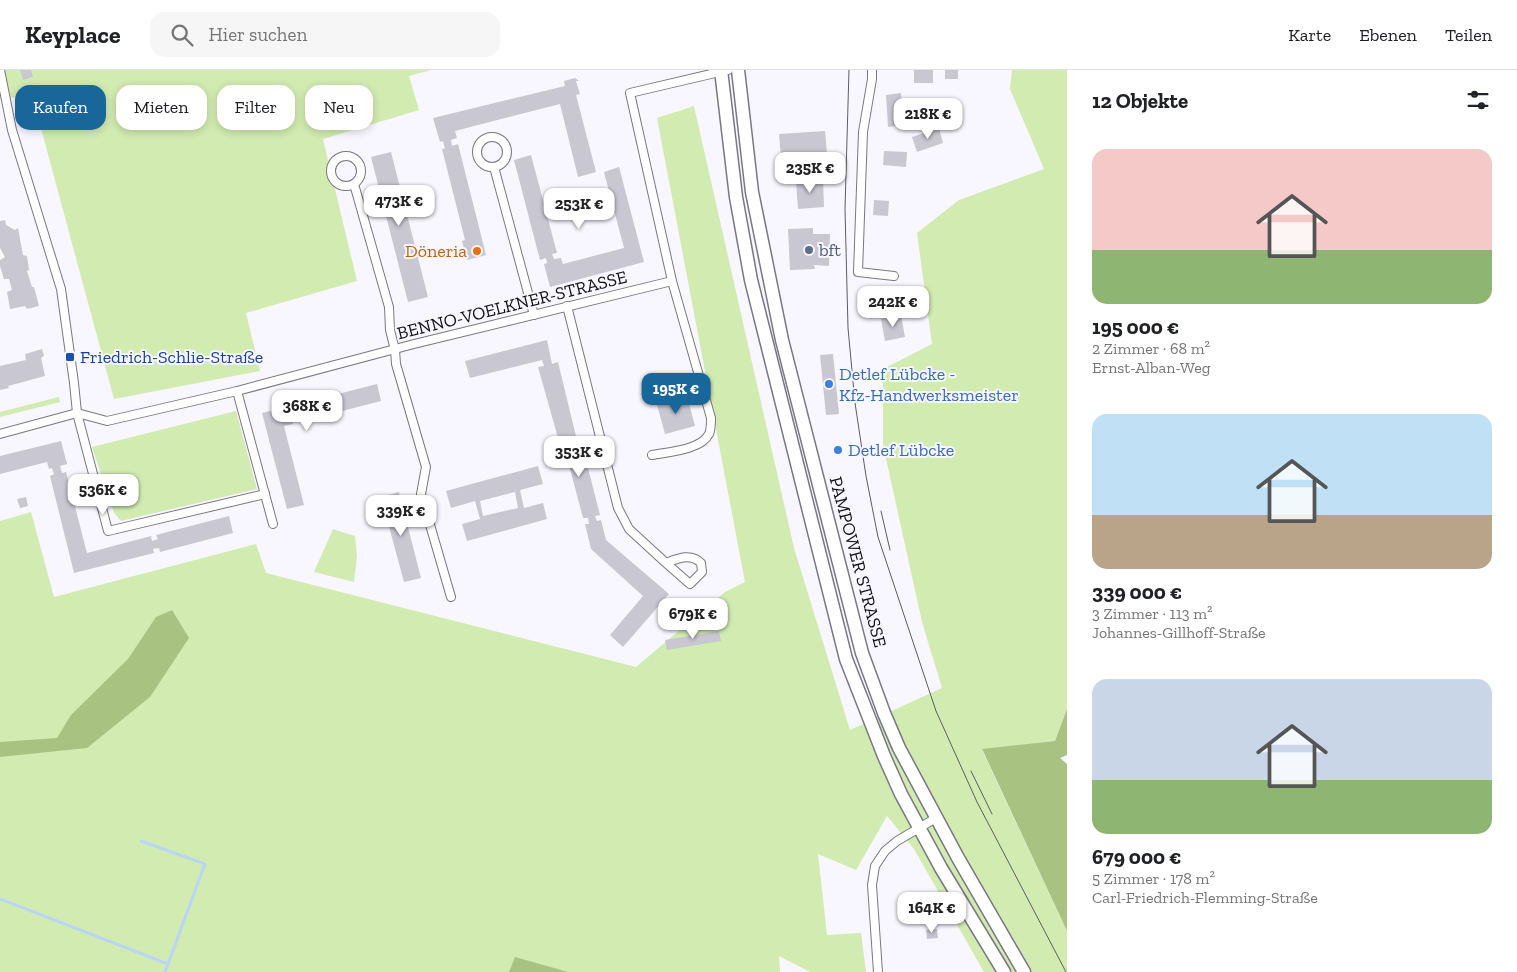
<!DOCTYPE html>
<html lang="de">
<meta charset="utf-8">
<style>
:root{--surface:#fff;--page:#f6f6f6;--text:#202124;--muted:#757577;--line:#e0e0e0;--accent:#19679a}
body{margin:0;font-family:"Zilla Slab",serif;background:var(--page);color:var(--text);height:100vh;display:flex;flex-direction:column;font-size:19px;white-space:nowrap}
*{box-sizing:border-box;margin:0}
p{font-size:16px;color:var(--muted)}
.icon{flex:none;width:28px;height:28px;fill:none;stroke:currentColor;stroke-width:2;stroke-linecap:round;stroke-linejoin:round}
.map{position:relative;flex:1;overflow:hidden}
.details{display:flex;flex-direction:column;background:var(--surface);width:450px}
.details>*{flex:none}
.guide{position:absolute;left:15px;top:15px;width:475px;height:45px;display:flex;gap:10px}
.price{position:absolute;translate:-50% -42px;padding:0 11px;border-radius:10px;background:#fff;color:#222;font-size:16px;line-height:32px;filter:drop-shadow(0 1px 2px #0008)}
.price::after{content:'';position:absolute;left:50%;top:30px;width:15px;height:11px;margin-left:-8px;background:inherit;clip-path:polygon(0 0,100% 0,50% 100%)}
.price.selected{background:var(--accent);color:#fff}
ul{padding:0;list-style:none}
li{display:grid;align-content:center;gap:10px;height:265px;padding:0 25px}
li span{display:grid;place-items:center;height:155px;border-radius:15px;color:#555}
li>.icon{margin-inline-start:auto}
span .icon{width:90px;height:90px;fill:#fffc;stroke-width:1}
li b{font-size:21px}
h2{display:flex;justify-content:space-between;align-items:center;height:60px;padding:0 25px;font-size:21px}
.tag{padding:0 18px;border-radius:15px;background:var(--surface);box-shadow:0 2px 8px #0003;font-size:18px;line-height:45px}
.tag.selected{background:var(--accent);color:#fff}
header{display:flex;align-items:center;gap:30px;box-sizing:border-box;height:70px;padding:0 25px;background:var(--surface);border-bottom:1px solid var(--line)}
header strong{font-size:24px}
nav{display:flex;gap:28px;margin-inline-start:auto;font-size:18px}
.search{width:350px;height:45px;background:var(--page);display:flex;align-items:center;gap:12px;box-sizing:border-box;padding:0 18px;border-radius:15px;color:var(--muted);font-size:19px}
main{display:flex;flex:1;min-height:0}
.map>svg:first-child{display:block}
.green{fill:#d2ebb1}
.forest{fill:#a8c282}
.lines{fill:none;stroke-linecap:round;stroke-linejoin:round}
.stream{stroke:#bad5f6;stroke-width:3}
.building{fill:#c9c7d2;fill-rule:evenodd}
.street-casing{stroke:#797782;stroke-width:10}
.primary-casing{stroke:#797782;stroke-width:15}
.street{stroke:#fff;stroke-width:8}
.primary{stroke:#fff;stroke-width:12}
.tram{stroke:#5e5c62;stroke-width:1}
.service-dot{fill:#5c6f8a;stroke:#f8f6fe;stroke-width:2}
.food-dot{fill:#e8710a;stroke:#f8f6fe;stroke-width:2}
.transit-dot{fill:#1a4fb4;stroke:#f8f6fe;stroke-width:2}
.shop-dot{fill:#3f7fe0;stroke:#f8f6fe;stroke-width:2}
.labels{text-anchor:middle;stroke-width:4;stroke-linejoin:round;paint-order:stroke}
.service-label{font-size:18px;fill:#4e5e75;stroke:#f8f6fe;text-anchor:start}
.food-label{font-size:18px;fill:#c56008;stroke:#f8f6fe;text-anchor:end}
.street-label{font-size:18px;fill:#121115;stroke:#f8f6fe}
.transit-label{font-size:18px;fill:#164399;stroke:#f8f6fe;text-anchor:start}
.shop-label{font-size:18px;fill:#366cbe;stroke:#f8f6fe;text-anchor:start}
</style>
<header>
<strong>Keyplace</strong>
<div class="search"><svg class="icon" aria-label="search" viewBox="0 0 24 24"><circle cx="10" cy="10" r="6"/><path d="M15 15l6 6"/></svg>Hier suchen</div>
<nav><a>Karte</a><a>Ebenen</a><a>Teilen</a></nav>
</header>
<main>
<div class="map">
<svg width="1067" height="902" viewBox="0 0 1067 902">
<rect width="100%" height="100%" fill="#f8f6fe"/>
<g class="green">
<path d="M0,0H431L409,6L419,40L323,69L357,211L246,243L260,301L114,329L32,25L0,29Z"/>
<path d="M1012,0H1067V639L1055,671L982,680L1067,861V902H984L914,779L887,746L856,800L818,784L827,865L861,863L866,902H810L779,886L780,902H0V451L31,442L54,527L256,474L266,503L636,597L725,522L745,512L657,48L694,36L794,478L850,660L942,618L922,552L883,375V299L932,274L917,163L959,130L1044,99L1010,19Z"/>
<path d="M59,327L60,332L0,347V342Z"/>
<path d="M236,341L257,419L121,451L114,443L92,377Z"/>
<path d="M333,459L355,466L357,486L354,512L314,502Z"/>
</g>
<g class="forest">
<path d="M172,540L189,568L150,627L87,678L0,687V672L57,668L71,645L128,589L156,547Z"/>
<path d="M1067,639V685L1060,688L1067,694V861L982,679L1055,671Z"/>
<path d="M515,887L568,902H509Z"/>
</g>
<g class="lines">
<g class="stream">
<path d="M141,771L205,794L165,902"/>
<path d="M0,829L168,894"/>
</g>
</g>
<g class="building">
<path d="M20,0H31L33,7L23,10Z"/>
<rect x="914" y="0" width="19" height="13"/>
<rect x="945" y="0" width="13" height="9"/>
<path d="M575,8L579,11H576L580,24L576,25L596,102L578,107L560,34L455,61L457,68L451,70L452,76L458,74L486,185L467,190L462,171L465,170L442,79L445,78L444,75L443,71L440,72L433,48L565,16L564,11Z"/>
<path d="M901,23L903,55L888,57L886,25Z"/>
<path d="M939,58L943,73L917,82L912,67Z"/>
<path d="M825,61L827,84L781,88L779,64Z"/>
<path d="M884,81L907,82L906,97L883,95Z"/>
<path d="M391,82L428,227L408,232L371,87Z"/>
<path d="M531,85L557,183L552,184L554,189L561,188L563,194L624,178L604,102L619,97L644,192L550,217L544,194L547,193L546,188L540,190L514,90Z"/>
<path d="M823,110L824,137L798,139L796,112Z"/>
<path d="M874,130L889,131L888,146L873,145Z"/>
<path d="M5,150L6,155L15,160L18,158L23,185L27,186L29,200L27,201L32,217H34L39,236L27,239L25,236L10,239L7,222L12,220L9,209H4L0,196V190L5,187L0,178V151Z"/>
<path d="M813,158V164H830L829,196L814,195L815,199L790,200L788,159Z"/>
<path d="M901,245L905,267L885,271L881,249Z"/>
<path d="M547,270L552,294L558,292L582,391L586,390L600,445L595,446L597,451L601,450L606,470L669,524L623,577L610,565L643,526L591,479L585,454H589L588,448H583L569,395L566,396L538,297L544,296L542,290L470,308L465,291Z"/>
<path d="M42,279L44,286L41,288L45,306L8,316L9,318L0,320V296L26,290L25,284Z"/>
<path d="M833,284L839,344L826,345L820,285Z"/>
<path d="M377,314L381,331L299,352L298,349L292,350L293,354L284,356L304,435L287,439L262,343L289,336L290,341L296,340L295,335Z"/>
<path d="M687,326L695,356L665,364L657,335Z"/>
<path d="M61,371L67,394L60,396L62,403L66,402L87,483L151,466L152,471L158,469L156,465L229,446L233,463L160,482L159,478L153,479L154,483L74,503L50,406L54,404L52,398L49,399L47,392L0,404V386Z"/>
<path d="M538,396L543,414L520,420L524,438L543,433L547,449L467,471L462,454L480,449L475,431L451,438L446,421ZM515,422L518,438L483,446L480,431Z"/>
<path d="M399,422L421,508L404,512L381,427Z"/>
<path d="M26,427L28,436L20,438L17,429Z"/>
<path d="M719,561L721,571L667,580L665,570Z"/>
<path d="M937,859L938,868L927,869L926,860Z"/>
</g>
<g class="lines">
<g class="street-casing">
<g id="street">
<path d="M0,0L12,60L61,219L74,313L77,343L108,461L265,424"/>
<path d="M872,0V9L863,62L858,202L894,206"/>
<circle cx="492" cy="82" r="15"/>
<circle cx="346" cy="101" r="15"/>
<path d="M494,97L534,245"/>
<path d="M354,114L389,237L390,260L395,280L396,294L426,397L421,424L451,527"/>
<path d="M567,236L618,438L629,459L666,493C679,488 691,483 701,493L702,502L690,514L666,493"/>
<path d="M237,321L273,454"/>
<path d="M0,364L77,343L107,351L237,321L414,274L672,211"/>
<path d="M652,385C668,382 701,380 709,364C711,360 711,353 711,348L672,211L630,23L728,0"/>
<path d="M878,902L872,815L875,796L885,781L897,771L936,748"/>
</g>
</g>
<g class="primary-casing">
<g id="primary">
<path d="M721,0L736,127L751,210L846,589L884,686L901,724L941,798L1004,902"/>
<path d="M738,0L752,122L782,270L862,583L884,643L899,678L958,788L1024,902"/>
</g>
</g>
<use href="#street" class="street"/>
<use href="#primary" class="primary"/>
<g class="tram">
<path d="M849,0L845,139L848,258L855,333L866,406L878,467L936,641L977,732L1066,902"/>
<path d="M881,441L890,480"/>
<path d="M971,701L992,744"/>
</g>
</g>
<circle class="service-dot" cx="809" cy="180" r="5"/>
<circle class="food-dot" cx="477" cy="181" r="5"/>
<rect class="transit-dot" x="65" y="282" width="10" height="10" rx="2.5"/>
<g class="shop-dot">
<circle cx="829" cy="314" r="5"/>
<circle cx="838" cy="380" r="5"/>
</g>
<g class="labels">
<g class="service-label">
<text x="819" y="186">bft</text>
</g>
<g class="food-label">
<text x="467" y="187">Döneria</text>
</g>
<g class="street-label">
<text transform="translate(512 235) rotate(-14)" y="6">BENNO-VOELKNER-STRASSE</text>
<text transform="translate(858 492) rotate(75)" y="6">PAMPOWER STRASSE</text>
</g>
<g class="transit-label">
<text x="80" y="293">Friedrich-Schlie-Straße</text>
</g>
<g class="shop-label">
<text x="839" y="310">Detlef Lübcke -<tspan x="839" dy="21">Kfz-Handwerksmeister</tspan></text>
<text x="848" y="386">Detlef Lübcke</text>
</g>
</g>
</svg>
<b class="price" style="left:928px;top:70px">218K €</b>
<b class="price" style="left:810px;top:124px">235K €</b>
<b class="price" style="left:399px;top:157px">473K €</b>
<b class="price" style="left:579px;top:160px">253K €</b>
<b class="price" style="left:893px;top:258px">242K €</b>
<b class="price selected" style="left:676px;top:345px">195K €</b>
<b class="price" style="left:307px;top:362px">368K €</b>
<b class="price" style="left:579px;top:408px">353K €</b>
<b class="price" style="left:103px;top:446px">536K €</b>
<b class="price" style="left:401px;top:467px">339K €</b>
<b class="price" style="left:693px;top:570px">679K €</b>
<b class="price" style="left:932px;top:864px">164K €</b>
<div class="guide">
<a class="tag selected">Kaufen</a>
<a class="tag">Mieten</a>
<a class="tag">Filter</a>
<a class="tag">Neu</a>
</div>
</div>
<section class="details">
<h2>12 Objekte<svg class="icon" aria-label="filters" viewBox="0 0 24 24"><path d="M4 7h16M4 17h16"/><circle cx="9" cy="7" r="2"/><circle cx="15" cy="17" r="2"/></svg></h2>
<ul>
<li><span style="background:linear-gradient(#f6c9c9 65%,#8fb573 0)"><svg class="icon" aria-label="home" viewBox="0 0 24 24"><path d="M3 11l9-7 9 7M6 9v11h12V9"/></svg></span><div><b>195 000 €</b><p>2 Zimmer · 68 m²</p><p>Ernst-Alban-Weg</p></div></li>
<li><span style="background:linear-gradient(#bfe0f5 65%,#b9a48a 0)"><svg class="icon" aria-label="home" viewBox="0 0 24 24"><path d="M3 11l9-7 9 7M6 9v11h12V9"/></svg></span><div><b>339 000 €</b><p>3 Zimmer · 113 m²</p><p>Johannes-Gillhoff-Straße</p></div></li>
<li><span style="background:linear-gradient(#c9d6e8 65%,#8fb573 0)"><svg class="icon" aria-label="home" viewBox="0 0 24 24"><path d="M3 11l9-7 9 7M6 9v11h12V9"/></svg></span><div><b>679 000 €</b><p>5 Zimmer · 178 m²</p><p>Carl-Friedrich-Flemming-Straße</p></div></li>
</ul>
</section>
</main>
